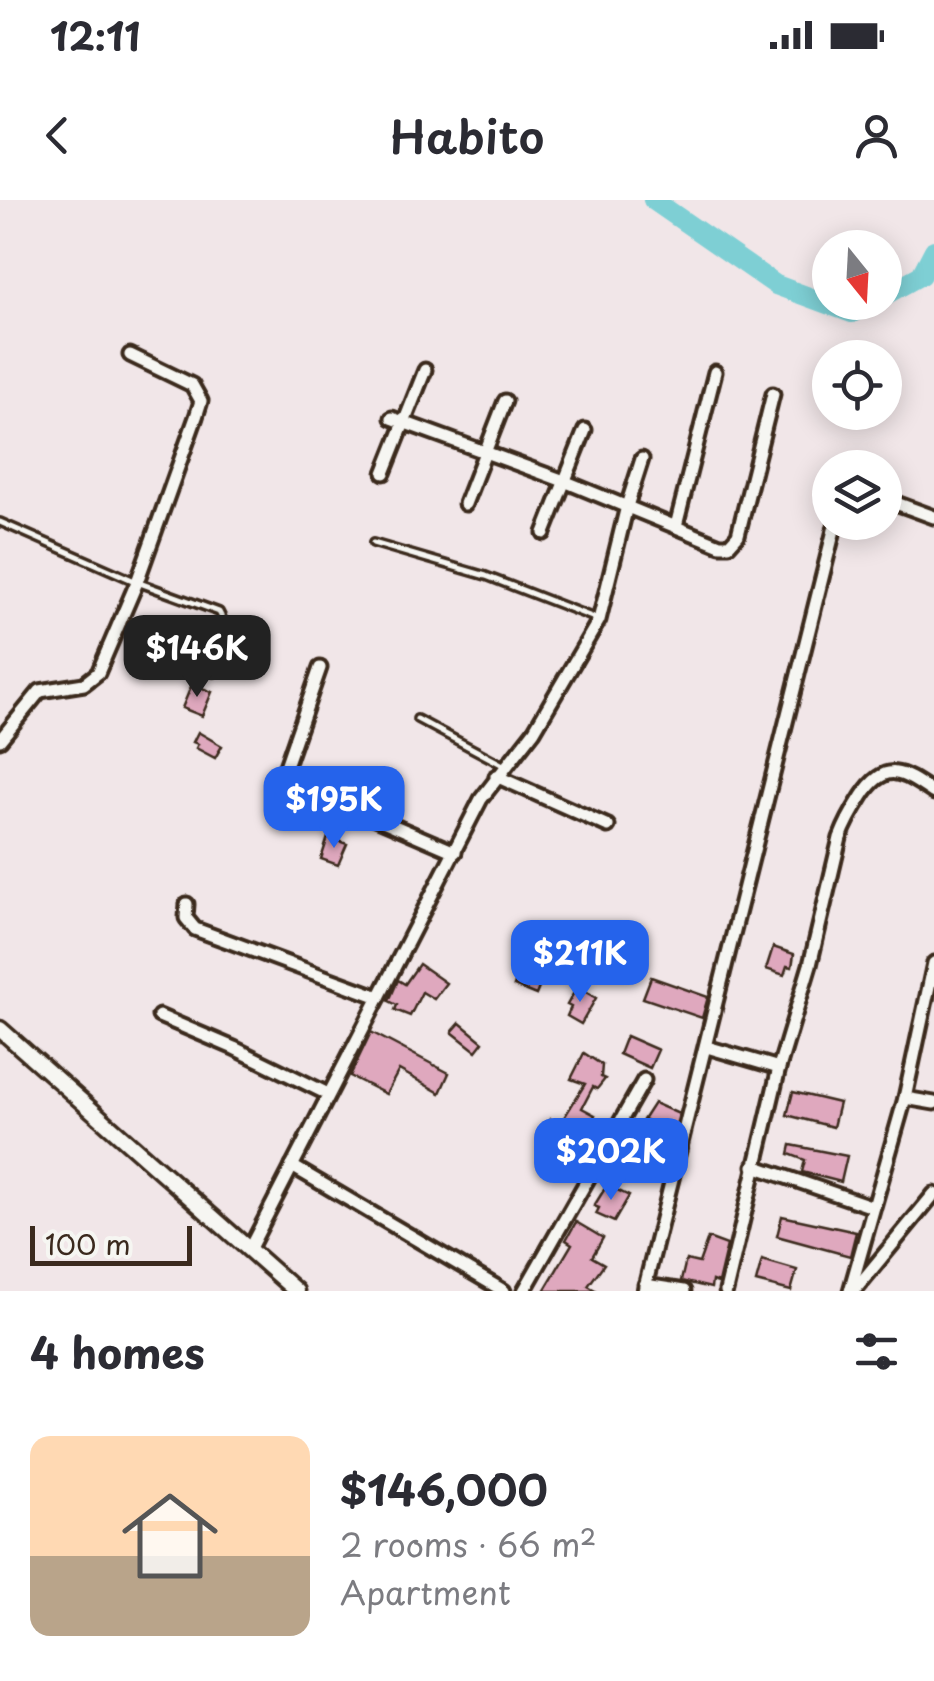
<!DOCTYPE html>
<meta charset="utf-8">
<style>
:root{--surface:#fff;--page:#f2f2f3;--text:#2b2b33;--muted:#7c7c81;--line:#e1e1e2;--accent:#2563eb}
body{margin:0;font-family:"Playpen Sans",sans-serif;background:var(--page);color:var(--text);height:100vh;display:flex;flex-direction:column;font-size:38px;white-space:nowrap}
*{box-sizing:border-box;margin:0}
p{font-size:32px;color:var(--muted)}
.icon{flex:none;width:55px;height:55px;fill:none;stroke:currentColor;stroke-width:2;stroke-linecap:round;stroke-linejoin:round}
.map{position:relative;height:1091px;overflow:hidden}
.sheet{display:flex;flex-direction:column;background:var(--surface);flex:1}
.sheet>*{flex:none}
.needle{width:65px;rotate:162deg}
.controls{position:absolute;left:812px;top:30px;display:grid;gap:20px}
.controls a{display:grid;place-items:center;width:90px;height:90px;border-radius:50%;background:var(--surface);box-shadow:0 5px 25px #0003;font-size:50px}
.scale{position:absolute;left:30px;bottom:25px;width:162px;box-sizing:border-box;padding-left:10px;border:5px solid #3b2a1e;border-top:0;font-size:28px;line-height:35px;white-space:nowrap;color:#3b2a1e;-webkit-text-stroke:8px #f6f6f2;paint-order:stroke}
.price{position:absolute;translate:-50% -85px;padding:0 22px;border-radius:20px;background:var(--accent);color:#fff;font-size:32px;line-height:65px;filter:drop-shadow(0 2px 5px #0008)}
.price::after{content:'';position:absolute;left:50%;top:60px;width:30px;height:22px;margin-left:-15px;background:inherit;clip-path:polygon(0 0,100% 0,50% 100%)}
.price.selected{background:#222;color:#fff}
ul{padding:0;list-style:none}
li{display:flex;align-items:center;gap:30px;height:250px;padding:0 30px}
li+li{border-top:2px solid var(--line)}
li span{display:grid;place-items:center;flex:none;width:280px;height:200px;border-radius:20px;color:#555}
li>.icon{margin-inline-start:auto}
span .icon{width:120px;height:120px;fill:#fffc;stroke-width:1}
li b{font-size:42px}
h2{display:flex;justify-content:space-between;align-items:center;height:120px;padding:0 30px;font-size:42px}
.status{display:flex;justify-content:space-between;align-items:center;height:70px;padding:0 50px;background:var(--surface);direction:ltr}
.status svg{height:28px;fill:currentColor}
header{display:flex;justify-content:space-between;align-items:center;height:130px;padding:0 30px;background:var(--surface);font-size:45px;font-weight:600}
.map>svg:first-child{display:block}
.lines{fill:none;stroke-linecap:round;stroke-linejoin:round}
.river{stroke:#7ecfd4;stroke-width:20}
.building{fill:#dfa8be;stroke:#3b2a1e;stroke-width:2.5}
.service-casing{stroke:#3b2a1e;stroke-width:12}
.minor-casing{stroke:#3b2a1e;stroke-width:19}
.tertiary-casing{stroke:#3b2a1e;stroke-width:21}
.service{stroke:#f6f6f2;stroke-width:5}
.minor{stroke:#f6f6f2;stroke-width:11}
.tertiary{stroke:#f6f6f2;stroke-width:14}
</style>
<div class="status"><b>12:11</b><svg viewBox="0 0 49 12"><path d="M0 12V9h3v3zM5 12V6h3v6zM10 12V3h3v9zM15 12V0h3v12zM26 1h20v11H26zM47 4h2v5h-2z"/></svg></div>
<header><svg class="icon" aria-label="back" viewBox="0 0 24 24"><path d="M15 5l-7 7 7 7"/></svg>Habito<svg class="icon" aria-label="person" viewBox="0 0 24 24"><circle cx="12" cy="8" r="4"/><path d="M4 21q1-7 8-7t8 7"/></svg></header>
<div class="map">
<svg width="934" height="1091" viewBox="0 0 934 1091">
<rect width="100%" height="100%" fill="#f1e6e8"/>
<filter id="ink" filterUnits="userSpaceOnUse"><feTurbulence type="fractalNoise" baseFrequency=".01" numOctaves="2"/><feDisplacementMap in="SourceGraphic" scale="20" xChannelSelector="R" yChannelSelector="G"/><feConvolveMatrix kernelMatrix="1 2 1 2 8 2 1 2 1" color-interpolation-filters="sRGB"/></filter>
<g filter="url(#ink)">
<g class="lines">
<g class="river">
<path d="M653,0L776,85L852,113L871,102"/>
<path d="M885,95L921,75L934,50"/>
</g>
</g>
<g class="building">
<path d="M192,484L212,492L202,516L182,508Z"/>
<path d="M198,532L222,546L215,558L196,548L198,544L193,542Z"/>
<path d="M328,637L347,644L338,665L321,659Z"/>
<path d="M773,747L794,754L792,767L787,766L784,775L766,769Z"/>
<path d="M419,764L446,783L434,799L422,792L410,816L395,810L397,805L389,801L398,780L405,784Z"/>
<path d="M522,764L545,773L536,795L514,786Z"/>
<path d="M651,777L708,797L702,818L643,798Z"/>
<path d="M577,787L596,798L581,824L567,816L571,807L567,805Z"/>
<path d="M460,823L483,842L476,851L452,832Z"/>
<path d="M371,832L449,873L440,893L399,870L386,894L350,876Z"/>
<path d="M626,836L658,850L650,868L619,854Z"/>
<path d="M584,853L602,865L601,877L605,879L597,889L593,887L582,908L595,915L584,935L586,937L582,949L572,944L569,952L540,937L551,919L560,924L585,884L571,879Z"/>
<path d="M793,892L839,903L833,927L787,915Z"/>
<path d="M654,903L679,914L672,940L650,930L652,924L643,920Z"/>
<path d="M791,945L847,956L841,982L802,972L805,960L789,954Z"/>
<path d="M638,949L663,963L652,983L627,969Z"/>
<path d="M607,985L629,996L614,1022L596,1014L599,1008L594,1006Z"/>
<path d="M782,1016L856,1032L850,1056L777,1036Z"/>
<path d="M576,1022L603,1038L592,1057L604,1064L588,1086L597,1091H544L572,1044L566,1040Z"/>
<path d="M708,1038L727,1045L718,1083L712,1081L711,1088L681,1081L686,1060L699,1063Z"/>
<path d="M762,1060L797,1070L791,1091L756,1082Z"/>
</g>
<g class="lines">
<g class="service-casing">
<g id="service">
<path d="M0,322L137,382L219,412C231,431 220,454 214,473"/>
<path d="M373,343L486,376L597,419"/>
<path d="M417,519L505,566"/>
</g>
</g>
<g class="minor-casing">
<g id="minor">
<path d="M392,218L564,281L720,345H729L738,335L773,194"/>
<path d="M384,273L425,170"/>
<path d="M885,299L934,317"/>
<path d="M465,304L505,201"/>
<path d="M676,326L715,172"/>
<path d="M544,333L585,230"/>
<path d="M320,468L286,566L284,579L288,593L348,606L455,652"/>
<path d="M0,540L40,491L84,484L98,473L137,382L196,217L201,201L192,185L130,155"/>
<path d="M496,576L608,626"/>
<path d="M187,704L186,718L195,729L379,797"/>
<path d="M159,816L234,848L328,894"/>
<path d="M707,847L779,868L810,765L840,638C846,622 853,610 862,596C886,559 903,572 934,593"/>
<path d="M905,898L934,903"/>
<path d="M292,966L504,1091"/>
<path d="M754,966L873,1007"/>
<path d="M249,1050L481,599L534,531L599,420L627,306L642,259"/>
<path d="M645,1085L684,1091"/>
<path d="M524,1091L644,880"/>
<path d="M644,1091L836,322"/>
<path d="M726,1091L779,868"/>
<path d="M850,1091L905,898L934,763"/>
<path d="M854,1091L934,994"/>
</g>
</g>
<g class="tertiary-casing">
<path id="tertiary" d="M0,829L296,1091"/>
</g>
<use href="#service" class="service"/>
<use href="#minor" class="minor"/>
<use href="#tertiary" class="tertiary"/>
</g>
</g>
</svg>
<div class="controls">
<a><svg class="needle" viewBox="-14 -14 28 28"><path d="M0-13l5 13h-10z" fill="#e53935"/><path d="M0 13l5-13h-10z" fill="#7c7c81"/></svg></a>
<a><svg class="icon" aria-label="locate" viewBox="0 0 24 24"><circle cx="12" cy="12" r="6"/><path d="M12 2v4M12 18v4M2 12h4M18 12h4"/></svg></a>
<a><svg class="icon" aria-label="layers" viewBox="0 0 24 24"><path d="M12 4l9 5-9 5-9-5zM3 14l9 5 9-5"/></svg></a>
</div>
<div class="scale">100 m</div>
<b class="price selected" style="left:197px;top:500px">$146K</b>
<b class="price" style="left:334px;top:651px">$195K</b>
<b class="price" style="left:580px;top:805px">$211K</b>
<b class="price" style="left:611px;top:1003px">$202K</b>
</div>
<section class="sheet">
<h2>4 homes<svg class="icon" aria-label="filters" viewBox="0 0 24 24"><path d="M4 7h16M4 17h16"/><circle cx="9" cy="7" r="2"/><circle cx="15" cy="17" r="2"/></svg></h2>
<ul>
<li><span style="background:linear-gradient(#ffd9b3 60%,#b9a48a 0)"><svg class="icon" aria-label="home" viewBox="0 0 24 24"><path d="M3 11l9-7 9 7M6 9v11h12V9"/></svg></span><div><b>$146,000</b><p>2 rooms · 66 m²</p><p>Apartment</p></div></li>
</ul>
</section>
